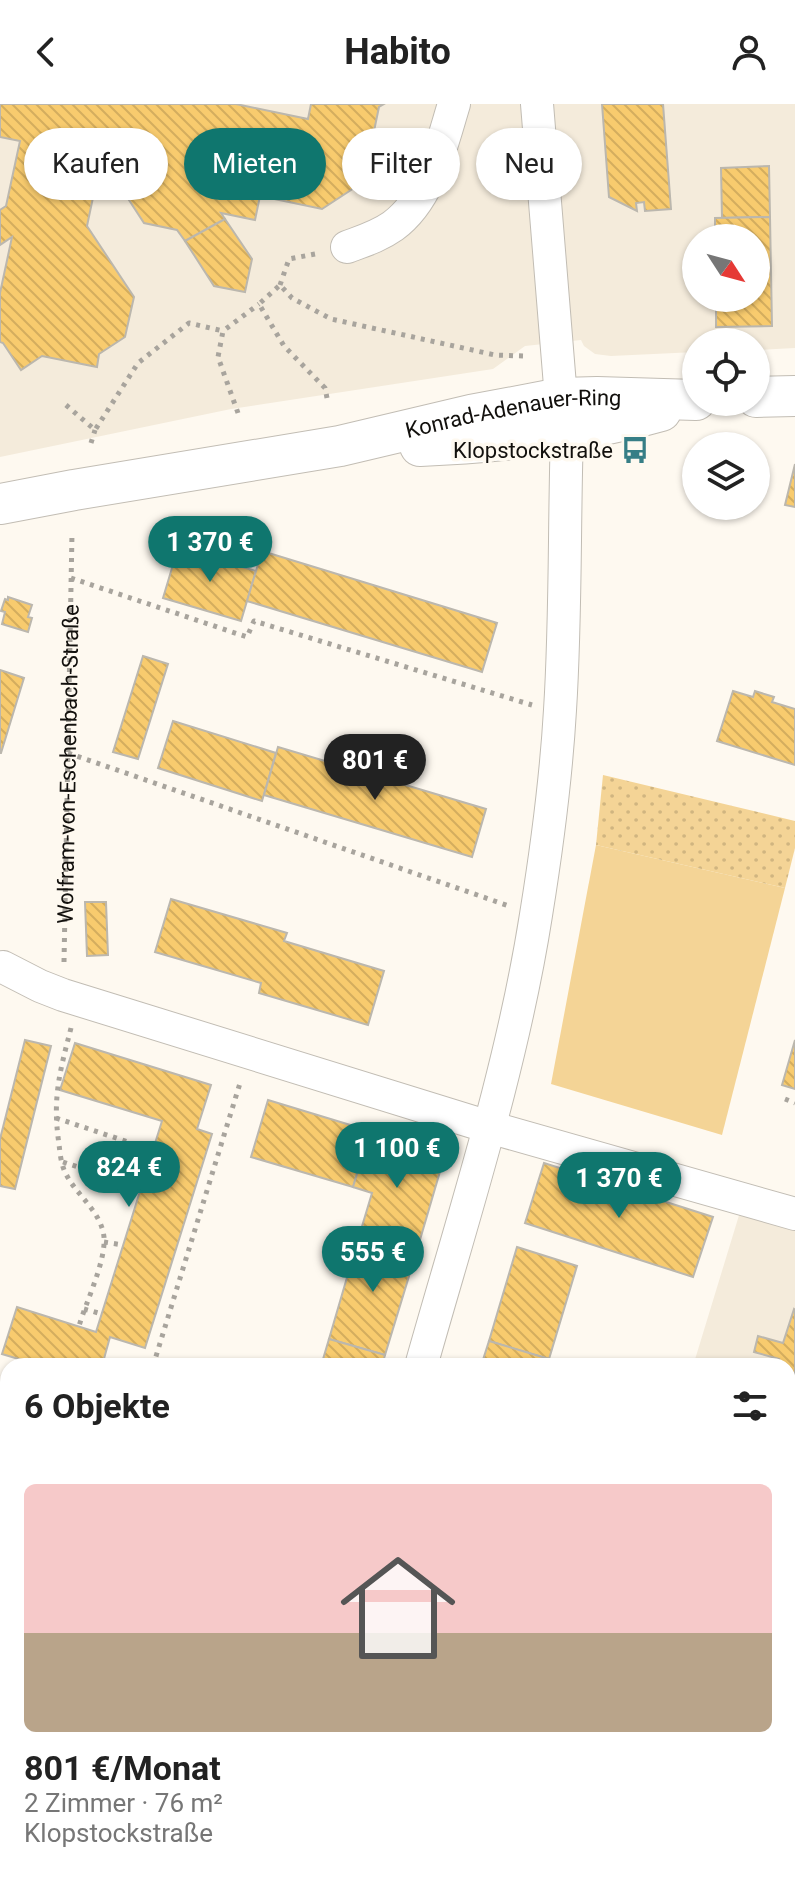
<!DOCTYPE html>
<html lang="de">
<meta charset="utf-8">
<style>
:root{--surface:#fff;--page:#f6f6f6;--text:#222;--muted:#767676;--line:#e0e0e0;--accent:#0f766e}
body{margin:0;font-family:Roboto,sans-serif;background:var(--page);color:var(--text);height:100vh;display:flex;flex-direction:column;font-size:30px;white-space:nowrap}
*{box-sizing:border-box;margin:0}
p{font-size:26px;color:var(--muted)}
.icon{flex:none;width:44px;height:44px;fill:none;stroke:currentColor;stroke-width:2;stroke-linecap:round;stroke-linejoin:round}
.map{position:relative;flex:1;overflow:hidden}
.panel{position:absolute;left:0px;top:1254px;width:796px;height:538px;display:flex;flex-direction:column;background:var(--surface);border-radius:24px 24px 0 0;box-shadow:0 2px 6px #0004}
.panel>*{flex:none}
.top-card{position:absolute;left:24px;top:24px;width:748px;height:72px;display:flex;gap:16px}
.needle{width:52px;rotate:126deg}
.tools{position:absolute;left:682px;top:120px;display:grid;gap:16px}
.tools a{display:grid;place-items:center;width:88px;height:88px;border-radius:50%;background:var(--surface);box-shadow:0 2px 6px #0004;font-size:40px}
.price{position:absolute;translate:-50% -68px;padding:0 18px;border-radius:28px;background:var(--accent);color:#fff;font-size:26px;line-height:52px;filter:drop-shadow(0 2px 4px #0008)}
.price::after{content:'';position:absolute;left:50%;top:48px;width:24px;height:18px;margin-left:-12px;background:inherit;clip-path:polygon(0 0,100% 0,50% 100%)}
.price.selected{background:#222;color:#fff}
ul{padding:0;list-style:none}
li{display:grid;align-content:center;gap:16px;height:424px;padding:0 24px}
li+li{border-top:2px solid var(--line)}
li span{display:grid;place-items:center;height:248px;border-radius:12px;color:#555}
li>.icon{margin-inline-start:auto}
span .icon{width:144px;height:144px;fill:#fffc;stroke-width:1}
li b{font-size:34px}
h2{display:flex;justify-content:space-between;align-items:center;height:96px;padding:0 24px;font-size:34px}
.tag{padding:0 28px;border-radius:36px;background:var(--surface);box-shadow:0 2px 6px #0004;font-size:28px;line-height:72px}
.tag.selected{background:var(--accent);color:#fff}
header{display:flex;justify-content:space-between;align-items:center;height:104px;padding:0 24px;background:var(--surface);font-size:36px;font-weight:700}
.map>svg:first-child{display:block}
.built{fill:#f4ebdb;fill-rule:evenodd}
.grass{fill:#f4d496}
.park{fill:url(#park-dots)}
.building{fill:url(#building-back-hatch);stroke:#bbb7ae;stroke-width:2}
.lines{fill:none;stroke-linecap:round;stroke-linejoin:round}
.minor-casing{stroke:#c2bdb4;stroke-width:34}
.major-casing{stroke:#c2bdb4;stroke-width:42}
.path{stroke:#a8a49d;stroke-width:5;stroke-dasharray:4 6;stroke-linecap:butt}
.minor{stroke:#fff;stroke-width:32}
.major{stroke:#fff;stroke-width:40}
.labels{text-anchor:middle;stroke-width:7;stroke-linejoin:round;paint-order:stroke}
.street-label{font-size:22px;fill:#12100d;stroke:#fef9f0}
.poi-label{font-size:22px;fill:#12100d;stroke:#fef9f0;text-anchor:end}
</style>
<header><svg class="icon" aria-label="back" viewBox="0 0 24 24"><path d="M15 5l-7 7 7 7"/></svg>Habito<svg class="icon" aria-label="person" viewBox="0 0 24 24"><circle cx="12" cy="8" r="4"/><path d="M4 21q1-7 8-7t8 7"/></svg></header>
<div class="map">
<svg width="795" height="1791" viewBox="0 0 795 1791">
<defs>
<pattern id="park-dots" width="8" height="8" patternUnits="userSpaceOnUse" patternTransform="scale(2)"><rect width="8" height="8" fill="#f4d496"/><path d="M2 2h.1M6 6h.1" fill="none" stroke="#d0b580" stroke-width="1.8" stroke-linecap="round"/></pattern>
<pattern id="building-back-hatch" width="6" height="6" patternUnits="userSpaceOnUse" patternTransform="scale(2)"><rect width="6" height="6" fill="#f8cb6e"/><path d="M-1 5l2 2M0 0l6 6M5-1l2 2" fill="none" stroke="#d4ad5e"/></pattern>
</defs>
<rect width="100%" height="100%" fill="#fef9f0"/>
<g class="built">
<path d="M0,0H795V244L756,246V238H696V248L611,252L595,250L584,242L581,236L525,242L493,265L231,305L0,353ZM696,134H756V194H696Z"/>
<path d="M740,1108L795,1126V1689L788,1687V1262H693Z"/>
</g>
<g class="grass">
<path d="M596,741L785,784L722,1031L551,980Z"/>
<path d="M540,1784H754L777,1791H538Z"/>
</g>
<path class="park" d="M603,671L795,717V744L785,784L596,741Z"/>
<g class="building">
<path d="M0,0H236L308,15L311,0H384L379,3L369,51L380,67L322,105L260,92L255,116L221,109L225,115L185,137L177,126L144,119L125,90L95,84L87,122L134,193L125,233L99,250L97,263L42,252L21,266L3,239L0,238V189L12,133L0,141V106L6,102L20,37L0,33Z"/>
<path d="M602,0H663L671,105L645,107L644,98L636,99L637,107L609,93Z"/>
<path d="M769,62L770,113L722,114L721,64Z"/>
<path d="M770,113L772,222L716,223V194H756V134H715V114Z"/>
<path d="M225,115L252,155L245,188L214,182L185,137Z"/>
<path d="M795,360V403L785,401Z"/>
<path d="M178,444L256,467L241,517L163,494Z"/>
<path d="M262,447L497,519L482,568L247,497Z"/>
<path d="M8,493L32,501L28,513L32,514L28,528L2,520L5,508L1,507L5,495L8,496Z"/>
<path d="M143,552L168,560L138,655L113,648Z"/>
<path d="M0,566L24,574L1,649H0Z"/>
<path d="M733,587L753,593L755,587L774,593L772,598L795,605V661L717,637Z"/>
<path d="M173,617L276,649L262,697L158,664Z"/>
<path d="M278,643L486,705L472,753L264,691Z"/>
<path d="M171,795L287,829L284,837L384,867L368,921L259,889L261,879L155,848Z"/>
<path d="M85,798H106L108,851L87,852Z"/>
<path d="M25,936L51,942L15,1085L0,1082V1035Z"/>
<path d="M795,936V985L782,981Z"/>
<path d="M75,939L211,981L197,1025L212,1030L145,1244L110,1233L102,1262H42L2,1250L17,1203L96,1228L162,1017L60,986Z"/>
<path d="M268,996L370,1027L353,1083L251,1053Z"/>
<path d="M369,1031L444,1054L417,1146L360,1129L372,1089L353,1083Z"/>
<path d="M544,1059L713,1113L693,1173L525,1119Z"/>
<path d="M360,1129L417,1146L385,1251L329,1235Z"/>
<path d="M517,1143L577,1162L549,1255L489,1237Z"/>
<path d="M794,1205L795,1206V1291L788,1289V1262H776L779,1255L754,1248L758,1232L783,1239Z"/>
<path d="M329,1235L385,1251L382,1262H321Z"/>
<path d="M489,1237L549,1255L547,1262H481Z"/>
<path d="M0,1376L8,1385V1404L0,1411Z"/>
<path d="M8,1404V1481L0,1472V1411Z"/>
<path d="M788,1522L795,1524V1608L788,1606Z"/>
<path d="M795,1636V1680L788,1677V1659Z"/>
<path d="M0,1658L8,1666V1732L0,1740Z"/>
<path d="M8,1732V1767L0,1775V1740Z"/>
<path d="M788,1736L795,1738V1791H777L754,1784H788Z"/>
<path d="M34,1784H63L56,1791H41Z"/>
<path d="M63,1784H123L130,1791H56Z"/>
<path d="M343,1784H400L397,1789L391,1786L389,1791H340Z"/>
<path d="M467,1784H516L532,1788L531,1791H462L460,1786Z"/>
</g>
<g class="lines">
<g class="minor-casing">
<g id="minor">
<path d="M537,0L561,294"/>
<path d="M347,143C363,137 379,132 393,122C430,95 441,42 454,0"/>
<path d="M3,863L40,882L63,891L489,1023L795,1110"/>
<path d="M421,1262C463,1113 512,964 536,811C547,743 556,675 560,606C566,514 564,421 567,328"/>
<path d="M0,1579L8,1588"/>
<path d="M788,1703L795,1705"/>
<path d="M187,1784L194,1791"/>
<path d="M274,1791L276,1784"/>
</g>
</g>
<g class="major-casing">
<g id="major">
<path d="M756,293L795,292"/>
<path d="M420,342C502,339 582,329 661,307"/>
<path id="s2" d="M0,400L74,386L340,342L471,311L561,294L597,293L696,296"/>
</g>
</g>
<g class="path">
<path d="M280,181L289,155L320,149"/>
<path d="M327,294L325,284L284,242L259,200L280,181L292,194L331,215L495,251L523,252"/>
<path d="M66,301L95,326L138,259L189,219L223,227"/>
<path d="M238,309L218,253L223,227L259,200"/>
<path d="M91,339L95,326"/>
<path d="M71,474L247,533L254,517L532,601"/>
<path d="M68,649L509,802"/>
<path id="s1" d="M64,858L72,429"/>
<path d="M71,924C60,967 52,994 59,1040C60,1049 61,1061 66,1070C77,1092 101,1107 104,1133C106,1157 86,1198 79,1222"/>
<path d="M785,995L795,999"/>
<path d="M56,1014L152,1046"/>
<path d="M63,1058L141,1084"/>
<path d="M104,1138L123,1141"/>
<path d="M84,1205L102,1210"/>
<path d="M153,1262L241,976"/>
</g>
<use href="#minor" class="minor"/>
<use href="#major" class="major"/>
</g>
<defs>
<g id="bus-bare" transform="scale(2.16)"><path d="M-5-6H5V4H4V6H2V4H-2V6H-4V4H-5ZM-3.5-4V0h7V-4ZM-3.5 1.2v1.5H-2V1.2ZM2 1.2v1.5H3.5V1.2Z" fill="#367e86" stroke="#fef9f0" stroke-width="2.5" paint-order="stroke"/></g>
</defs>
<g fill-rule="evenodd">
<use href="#bus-bare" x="635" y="346"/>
</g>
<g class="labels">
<g class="street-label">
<text dy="8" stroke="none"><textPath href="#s2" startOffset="522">Konrad-Adenauer-Ring</textPath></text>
<text dy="8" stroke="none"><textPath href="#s1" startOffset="198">Wolfram-von-Eschenbach-Straße</textPath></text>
</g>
<g class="poi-label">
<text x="613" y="354">Klopstockstraße</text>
</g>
</g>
</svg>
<div class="tools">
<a><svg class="needle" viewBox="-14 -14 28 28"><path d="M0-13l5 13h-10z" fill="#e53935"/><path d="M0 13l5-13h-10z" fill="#767676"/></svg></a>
<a><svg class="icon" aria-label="locate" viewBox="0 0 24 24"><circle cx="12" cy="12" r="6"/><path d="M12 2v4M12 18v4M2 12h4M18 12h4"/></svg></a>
<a><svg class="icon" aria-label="layers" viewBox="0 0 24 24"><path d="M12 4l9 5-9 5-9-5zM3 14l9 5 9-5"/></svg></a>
</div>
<b class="price" style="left:210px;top:480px">1 370 €</b>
<b class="price selected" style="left:375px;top:698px">801 €</b>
<b class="price" style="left:397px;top:1086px">1 100 €</b>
<b class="price" style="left:129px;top:1105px">824 €</b>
<b class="price" style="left:619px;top:1116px">1 370 €</b>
<b class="price" style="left:373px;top:1190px">555 €</b>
<div class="top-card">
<a class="tag">Kaufen</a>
<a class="tag selected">Mieten</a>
<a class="tag">Filter</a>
<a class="tag">Neu</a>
</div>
<section class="panel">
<h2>6 Objekte<svg class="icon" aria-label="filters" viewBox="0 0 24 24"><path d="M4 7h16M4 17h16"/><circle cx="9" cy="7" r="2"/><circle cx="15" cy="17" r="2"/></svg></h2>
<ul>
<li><span style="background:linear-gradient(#f6c9c9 60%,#b9a48a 0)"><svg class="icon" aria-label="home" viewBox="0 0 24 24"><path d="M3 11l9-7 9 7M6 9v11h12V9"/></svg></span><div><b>801 €/Monat</b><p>2 Zimmer · 76 m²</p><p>Klopstockstraße</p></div></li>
</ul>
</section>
</div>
